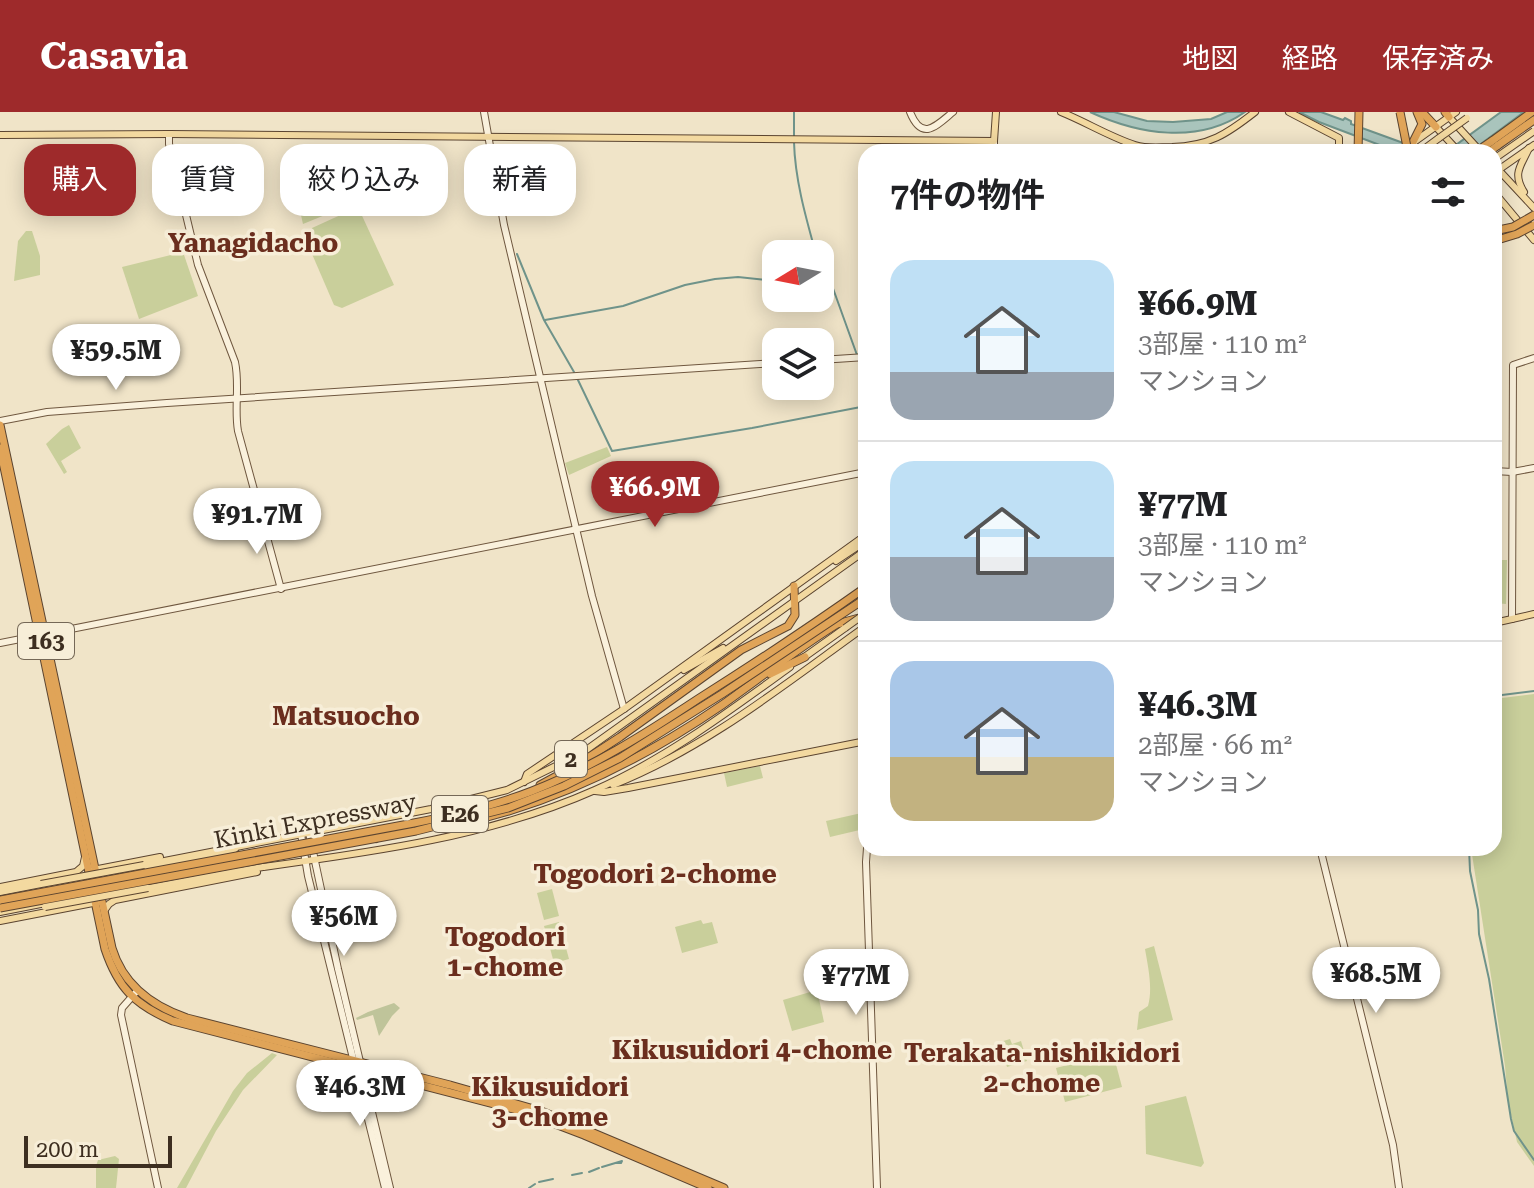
<!DOCTYPE html>
<html lang="ja">
<meta charset="utf-8">
<style>
:root{--surface:#fff;--page:#f2f2f2;--text:#202124;--muted:#757577;--line:#e0e0e0;--accent:#9e2a2b}
body{margin:0;font-family:"Roboto Serif","Noto Sans JP",serif;background:var(--page);color:var(--text);height:100vh;display:flex;flex-direction:column;font-size:30px;white-space:nowrap}
*{box-sizing:border-box;margin:0}
p{font-size:26px;color:var(--muted)}
.icon{flex:none;width:44px;height:44px;fill:none;stroke:currentColor;stroke-width:2;stroke-linecap:round;stroke-linejoin:round}
.map{position:relative;flex:1;overflow:hidden}
.panel{position:absolute;left:858px;top:32px;width:644px;height:712px;display:flex;flex-direction:column;background:var(--surface);border-radius:24px;box-shadow:0 4px 20px #0003}
.panel>*{flex:none}
.hud{position:absolute;left:24px;top:32px;width:714px;height:72px;display:flex;gap:16px}
.needle{width:52px;rotate:260deg}
.fabs{position:absolute;left:762px;top:128px;display:grid;gap:16px}
.fabs a{display:grid;place-items:center;width:72px;height:72px;border-radius:16px;background:var(--surface);box-shadow:0 4px 20px #0003;font-size:40px}
.scale{position:absolute;left:24px;bottom:20px;width:148px;box-sizing:border-box;padding-left:8px;border:4px solid #3d2e20;border-top:0;font-size:22px;line-height:28px;white-space:nowrap;color:#3d2e20;-webkit-text-stroke:6px #f7eed8;paint-order:stroke}
.price{position:absolute;translate:-50% -68px;padding:0 18px;border-radius:28px;background:#fff;color:#222;font-size:26px;line-height:52px;filter:drop-shadow(0 2px 4px #0008)}
.price::after{content:'';position:absolute;left:50%;top:48px;width:24px;height:18px;margin-left:-12px;background:inherit;clip-path:polygon(0 0,100% 0,50% 100%)}
.price.selected{background:var(--accent);color:#fff}
ul{padding:0;list-style:none}
li{display:flex;align-items:center;gap:24px;height:200px;padding:0 32px}
li+li{border-top:2px solid var(--line)}
li span{display:grid;place-items:center;flex:none;width:224px;height:160px;border-radius:24px;color:#555}
li>.icon{margin-inline-start:auto}
span .icon{width:96px;height:96px;fill:#fffc;stroke-width:1}
li b{font-size:34px}
h2{display:flex;justify-content:space-between;align-items:center;height:96px;padding:0 32px;font-size:34px}
.pill{padding:0 28px;border-radius:24px;background:var(--surface);box-shadow:0 4px 20px #0003;font-size:28px;line-height:72px}
.pill.selected{background:var(--accent);color:#fff}
header{display:flex;align-items:center;gap:48px;box-sizing:border-box;height:112px;padding:0 40px;background:var(--accent);color:#fff}
header strong{font-size:38px}
nav{display:flex;gap:44px;margin-inline-start:auto;font-size:28px}
.map>svg:first-child{display:block}
.green{fill:#c9cf9b}
.cemetery{fill:#bfc49a}
.water{fill:#a9c4bc;stroke:#6f938a;stroke-width:2}
.lines{fill:none;stroke-linecap:round;stroke-linejoin:round}
.stream{stroke:#6f938a;stroke-width:2}
.secondary-casing{stroke:#6f573f;stroke-width:8}
.primary-casing{stroke:#5b4430;stroke-width:8}
.highway-casing{stroke:#5b4430;stroke-width:9}
.secondary{stroke:#faf1dc;stroke-width:6}
.primary{stroke:#f3d9a0;stroke-width:6}
.highway{stroke:#e0a458;stroke-width:7}
.primary-bridge-casing{stroke:#5b4430;stroke-width:8;stroke-linecap:butt}
.highway-bridge-casing{stroke:#5b4430;stroke-width:9;stroke-linecap:butt}
.primary-bridge{stroke:#f3d9a0;stroke-width:6}
.highway-bridge{stroke:#e0a458;stroke-width:7}
.labels{text-anchor:middle;stroke-width:7;stroke-linejoin:round;paint-order:stroke}
.shield{fill:#f7eed8;stroke:#756857;stroke-width:2}
.shield-label{font-size:22px;font-weight:bold;fill:#3d2e20}
.street-label{font-size:24px;fill:#3d2e20;stroke:#f7eed8}
.neighbourhood-label{font-size:26px;font-weight:bold;fill:#6b2e1e;stroke:#f7eed8}
</style>
<header>
<strong>Casavia</strong>
<nav><a>地図</a><a>経路</a><a>保存済み</a></nav>
</header>
<div class="map">
<svg width="1534" height="1076" viewBox="0 0 1534 1076">
<rect width="100%" height="100%" fill="#f0e4c8"/>
<g class="green">
<path d="M316,82L325,103L303,112L298,90Z"/>
<path d="M358,95L394,173L342,196L334,193L309,135L312,116Z"/>
<path d="M26,119H32L40,144V163L14,169L18,129Z"/>
<path d="M183,140L198,184L139,207L122,155Z"/>
<path d="M69,313L81,336L61,349L67,360L64,362L46,332L62,317Z"/>
<path d="M607,335L611,344L569,363L565,351Z"/>
<path d="M1494,428H1497V448H1507L1506,492L1494,491Z"/>
<path d="M1534,582V1054L1517,1030L1508,989L1505,954L1471,736H1494V587Z"/>
<path d="M760,654L763,666L727,675L724,661Z"/>
<path d="M866,700L864,717L830,725L826,709Z"/>
<path d="M552,777L559,804L544,808L537,781Z"/>
<path d="M701,808L703,812L712,810L718,831L682,841L675,815Z"/>
<path d="M559,810L569,847L554,851L544,814Z"/>
<path d="M1154,834L1173,908L1137,918L1139,900L1148,894C1153,876 1148,855 1145,837Z"/>
<path d="M817,878L824,910L792,919L783,888Z"/>
<path d="M1010,927L1012,932L1021,929L1027,949L1007,955L1000,930Z"/>
<path d="M272,941L277,943L243,978L216,1019L186,1076H177L233,979L247,961Z"/>
<path d="M1113,941L1122,975L1065,990L1056,956Z"/>
<path d="M1186,984L1204,1051L1201,1055L1146,1042L1145,994Z"/>
<path d="M115,1044L119,1047L116,1076H96V1054L98,1048Z"/>
</g>
<path class="cemetery" d="M394,891L400,896L392,904L379,924L373,903L357,908L356,906L368,900Z"/>
<g class="water">
<path d="M1090,0H1114L1147,9L1173,10L1211,7L1227,0H1245C1198,33 1138,22 1090,0Z"/>
<path d="M1299,0H1321L1343,8L1345,6L1351,9V12L1428,40H1398L1319,10Z"/>
<path d="M1501,0H1524L1470,40H1440L1453,35Z"/>
</g>
<g class="lines">
<g class="stream">
<path d="M794,0V24"/>
<path d="M794,30C795,68 806,106 816,142"/>
<path d="M517,142L544,208L574,260"/>
<path d="M820,149L826,157L866,268"/>
<path d="M820,175L831,177"/>
<path d="M545,208L623,194L685,173L715,167L738,165L776,169"/>
<path d="M577,266L612,339L752,316L866,294"/>
<path d="M1494,584L1534,579"/>
<path d="M1469,736L1470,759L1478,798L1479,822L1489,867L1511,1007L1514,1019L1534,1048"/>
<path d="M602,1055L622,1049L621,1051H615"/>
<path d="M589,1060L599,1056"/>
<path d="M572,1063L582,1061"/>
<path d="M539,1070L553,1067"/>
<path d="M529,1076L535,1072"/>
</g>
<g class="secondary-casing">
<g id="secondary">
<path d="M484,0L504,113L592,484L624,597"/>
<path d="M910,0C922,30 936,14 953,0"/>
<path d="M169,22V32L198,153L235,250C240,273 234,296 238,319L281,477"/>
<path d="M994,40V29"/>
<path d="M820,248L866,245"/>
<path d="M0,309L47,300L167,291L776,251"/>
<path d="M1494,359L1512,360L1534,356"/>
<path d="M1512,507L1513,253L1534,246"/>
<path d="M0,531L866,360"/>
<path d="M309,721L338,857L390,1076"/>
<path d="M301,722L308,764L385,1076"/>
<path d="M867,736L866,750L877,1076"/>
<path d="M1320,736L1393,1033L1399,1076"/>
<path d="M137,879L122,896L121,903L158,1076"/>
</g>
</g>
<g class="primary-casing">
<g id="primary">
<path d="M1061,0C1086,10 1110,25 1135,33C1148,37 1159,35 1172,35C1209,34 1227,22 1255,0"/>
<path d="M1289,0L1339,26V40"/>
<path d="M1449,5L1481,40"/>
<path d="M1436,15L1459,40"/>
<path d="M0,23L169,22L994,29L996,0"/>
<path d="M1400,40L1456,0"/>
<path d="M1420,40L1439,26"/>
<path d="M1494,53L1534,96"/>
<path d="M1494,61L1534,33"/>
<path d="M1494,80L1534,128"/>
<path d="M1524,80C1512,61 1521,54 1529,36"/>
<path d="M836,449L866,429"/>
<path d="M1494,511L1534,502"/>
<path d="M803,546L845,516"/>
<path d="M684,558L723,536"/>
<path d="M524,670L527,662L624,597L866,423"/>
<path d="M613,673C706,636 785,572 866,514"/>
<path d="M595,679L604,680L628,676L866,629"/>
<path d="M304,735L365,724H371L376,727"/>
<path d="M144,753L431,697L507,678L582,641L866,438"/>
<path d="M93,758L160,745"/>
<path d="M122,762L228,741L235,737"/>
<path d="M110,771L213,752H229"/>
<path d="M0,775L76,760L83,754L85,745"/>
<path d="M148,776C186,769 224,761 263,755C373,740 492,724 595,678C665,647 728,600 790,555"/>
<path d="M0,780L41,772"/>
<path d="M0,792L95,774"/>
<path d="M104,799L109,792L115,788L257,760"/>
<path d="M0,800L61,788"/>
<path d="M0,809L98,790"/>
</g>
</g>
<g class="highway-casing">
<g id="highway">
<path d="M1422,0L1436,15"/>
<path d="M1445,0L1449,5"/>
<path d="M1492,29L1532,0"/>
<path d="M1413,30L1422,12L1417,0"/>
<path d="M1497,34L1534,8"/>
<path d="M1358,40L1359,0"/>
<path d="M0,313L112,836C123,873 152,894 187,906L450,973L541,999L724,1076"/>
<path d="M0,336L105,837C118,876 135,893 173,909L521,999L584,1023L708,1076"/>
<path d="M770,562L805,545"/>
<path d="M540,673L577,653L620,625L741,538L788,514L795,503L794,474"/>
<path d="M450,714C549,694 639,650 722,593C760,566 797,537 837,512L859,506"/>
</g>
</g>
<use href="#secondary" class="secondary"/>
<use href="#primary" class="primary"/>
<use href="#highway" class="highway"/>
<g class="primary-bridge-casing">
<g id="primary-bridge">
<path d="M1439,26L1467,6"/>
<path d="M1494,47L1534,19"/>
<path d="M845,516L866,501"/>
<path d="M41,772L144,753"/>
<path d="M45,795L148,776"/>
</g>
</g>
<g class="highway-bridge-casing">
<g id="highway-bridge">
<path d="M1400,0L1408,40"/>
<path d="M1476,40L1492,29"/>
<path d="M1489,40L1497,34"/>
<path d="M1494,119L1513,115L1534,103"/>
<path d="M1494,129L1517,122L1534,113"/>
<path d="M0,788L414,711C454,703 494,694 532,679C591,656 645,622 698,587C755,551 811,514 866,475"/>
<path d="M0,796L416,719L508,696L564,674L620,646L722,582L866,486"/>
</g>
</g>
<use href="#primary-bridge" class="primary-bridge"/>
<use href="#highway-bridge" class="highway-bridge"/>
</g>
<g class="labels">
<g class="shield">
<rect x="18" y="511" width="56" height="36" rx="6"/>
<rect x="555" y="629" width="32" height="36" rx="6"/>
<rect x="432" y="684" width="56" height="36" rx="6"/>
</g>
<g class="shield-label">
<text x="46" y="537">163</text>
<text x="571" y="655">2</text>
<text x="460" y="710">E26</text>
</g>
<g class="street-label">
<text transform="translate(315 709) rotate(-11)" y="8">Kinki Expressway</text>
</g>
<g class="neighbourhood-label">
<text x="253" y="140">Yanagidacho</text>
<text x="346" y="613">Matsuocho</text>
<text x="655" y="771">Togodori 2-chome</text>
<text x="505" y="834">Togodori<tspan x="505" dy="30">1-chome</tspan></text>
<text x="752" y="947">Kikusuidori 4-chome</text>
<text x="1042" y="950">Terakata-nishikidori<tspan x="1042" dy="30">2-chome</tspan></text>
<text x="550" y="984">Kikusuidori<tspan x="550" dy="30">3-chome</tspan></text>
</g>
</g>
</svg>
<div class="fabs">
<a><svg class="needle" viewBox="-14 -14 28 28"><path d="M0-13l5 13h-10z" fill="#e53935"/><path d="M0 13l5-13h-10z" fill="#757577"/></svg></a>
<a><svg class="icon" aria-label="layers" viewBox="0 0 24 24"><path d="M12 4l9 5-9 5-9-5zM3 14l9 5 9-5"/></svg></a>
</div>
<div class="scale">200 m</div>
<b class="price" style="left:116px;top:280px">¥59.5M</b>
<b class="price selected" style="left:655px;top:417px">¥66.9M</b>
<b class="price" style="left:257px;top:444px">¥91.7M</b>
<b class="price" style="left:344px;top:846px">¥56M</b>
<b class="price" style="left:1376px;top:903px">¥68.5M</b>
<b class="price" style="left:856px;top:905px">¥77M</b>
<b class="price" style="left:360px;top:1016px">¥46.3M</b>
<div class="hud">
<a class="pill selected">購入</a>
<a class="pill">賃貸</a>
<a class="pill">絞り込み</a>
<a class="pill">新着</a>
</div>
<section class="panel">
<h2>7件の物件<svg class="icon" aria-label="filters" viewBox="0 0 24 24"><path d="M4 7h16M4 17h16"/><circle cx="9" cy="7" r="2"/><circle cx="15" cy="17" r="2"/></svg></h2>
<ul>
<li><span style="background:linear-gradient(#bfe0f5 70%,#9aa5b1 0)"><svg class="icon" aria-label="home" viewBox="0 0 24 24"><path d="M3 11l9-7 9 7M6 9v11h12V9"/></svg></span><div><b>¥66.9M</b><p>3部屋 · 110 m²</p><p>マンション</p></div></li>
<li><span style="background:linear-gradient(#bfe0f5 60%,#9aa5b1 0)"><svg class="icon" aria-label="home" viewBox="0 0 24 24"><path d="M3 11l9-7 9 7M6 9v11h12V9"/></svg></span><div><b>¥77M</b><p>3部屋 · 110 m²</p><p>マンション</p></div></li>
<li><span style="background:linear-gradient(#a9c7e8 60%,#c2b280 0)"><svg class="icon" aria-label="home" viewBox="0 0 24 24"><path d="M3 11l9-7 9 7M6 9v11h12V9"/></svg></span><div><b>¥46.3M</b><p>2部屋 · 66 m²</p><p>マンション</p></div></li>
</ul>
</section>
</div>
